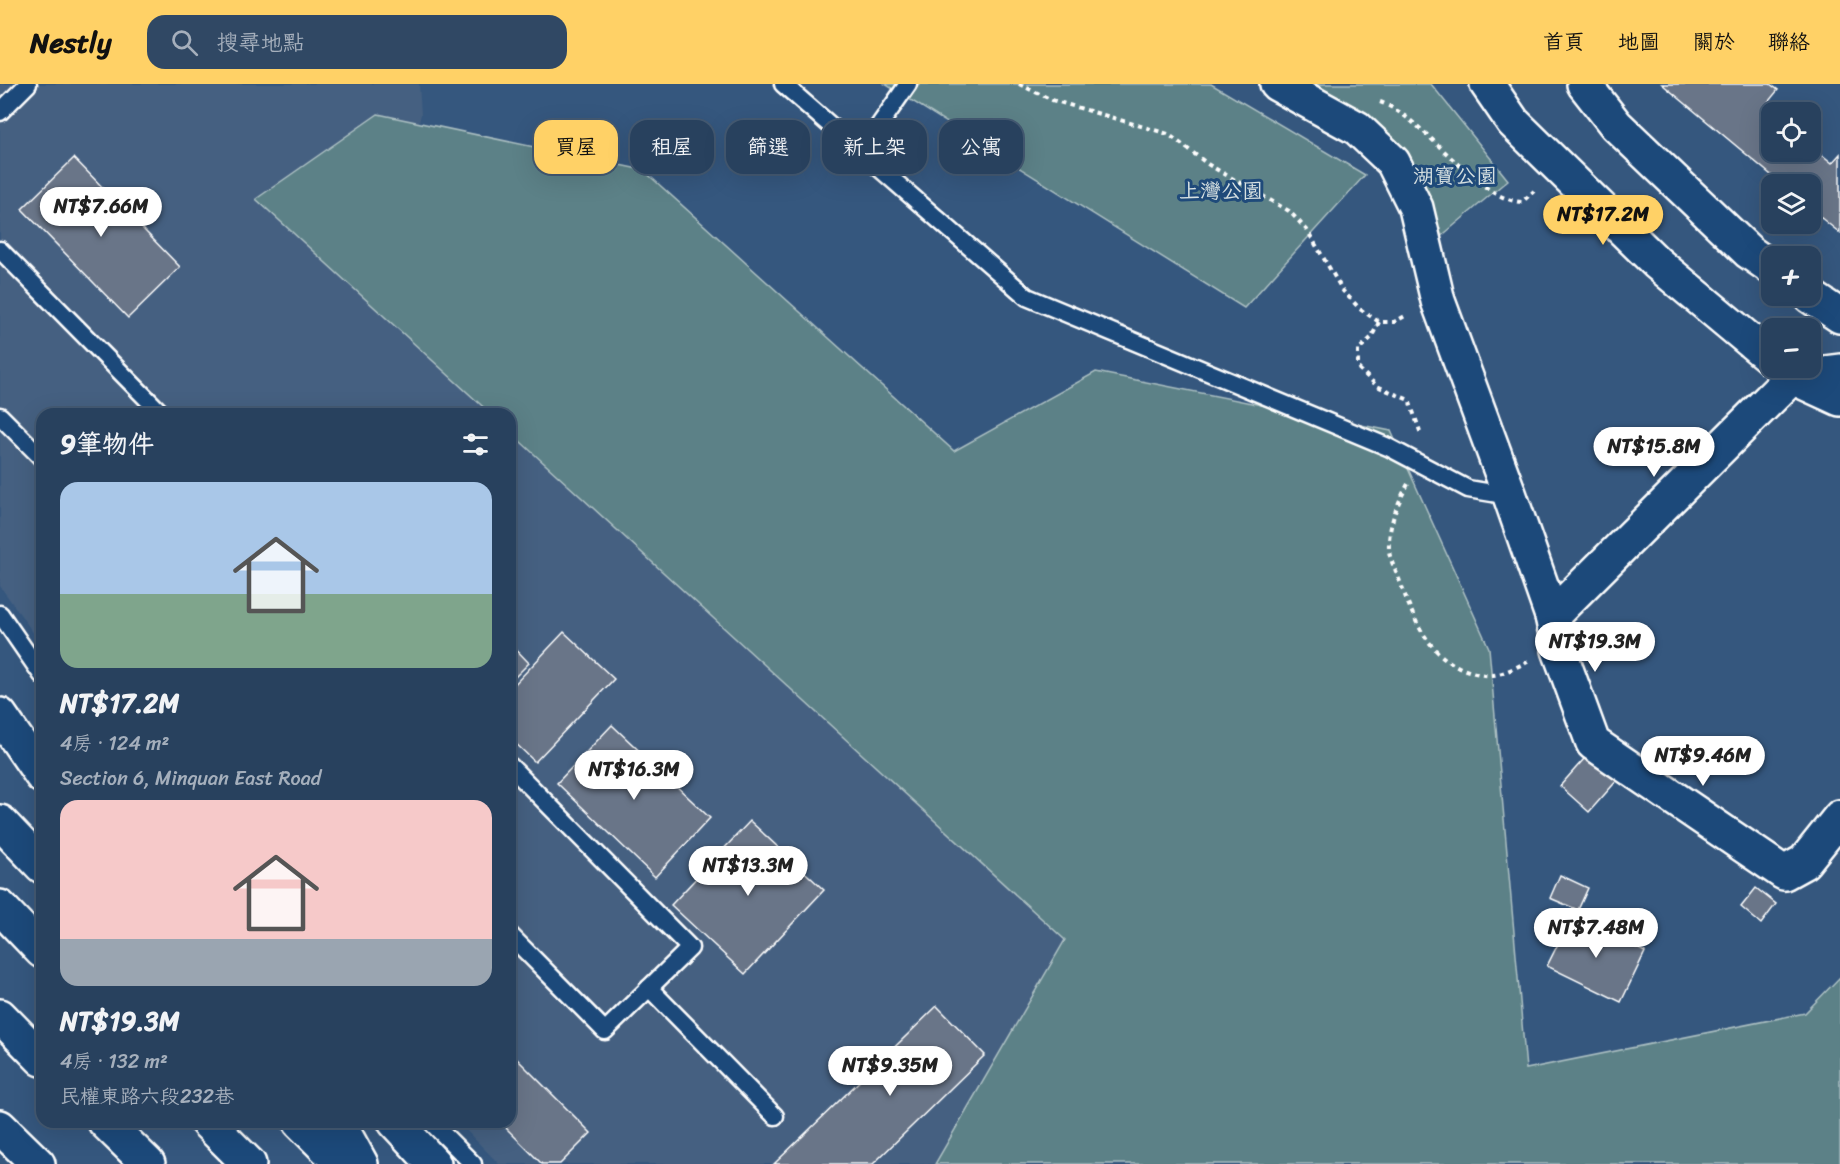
<!DOCTYPE html>
<html lang="zh-TW">
<meta charset="utf-8">
<style>
:root{--surface:#28415e;--page:#304864;--text:#f1f3f6;--muted:#a5afbc;--line:#445a73;--accent:#ffd166}
body{margin:0;font-family:Sriracha,"LXGW WenKai TC",sans-serif;background:var(--page);color:var(--text);height:100vh;display:flex;flex-direction:column;font-size:22px;white-space:nowrap}
*{box-sizing:border-box;margin:0}
p{font-size:20px;color:var(--muted)}
.icon{flex:none;width:33px;height:33px;fill:none;stroke:currentColor;stroke-width:2;stroke-linecap:round;stroke-linejoin:round}
.map{position:relative;flex:1;overflow:hidden}
.side{position:absolute;left:36px;top:324px;width:480px;height:720px;display:flex;flex-direction:column;background:var(--surface);border-radius:18px;box-shadow:0 6px 24px #0002,0 0 0 2px var(--line)}
.side>*{flex:none}
.banner{position:absolute;left:534px;top:36px;width:570px;height:54px;display:flex;gap:12px}
.controls{position:absolute;left:1761px;top:18px;display:grid;gap:12px}
.controls a{display:grid;place-items:center;width:60px;height:60px;border-radius:12px;background:var(--surface);box-shadow:0 6px 24px #0002,0 0 0 2px var(--line);font-size:30px}
.price{position:absolute;translate:-50% -51px;padding:0 14px;border-radius:21px;background:#fff;color:#222;font-size:20px;line-height:39px;filter:drop-shadow(0 2px 3px #0008)}
.price::after{content:'';position:absolute;left:50%;top:36px;width:18px;height:14px;margin-left:-9px;background:inherit;clip-path:polygon(0 0,100% 0,50% 100%)}
.price.current{background:var(--accent);color:#111}
ul{padding:0;list-style:none}
li{display:grid;align-content:center;gap:12px;height:318px;padding:0 24px}
li span{display:grid;place-items:center;height:186px;border-radius:18px;color:#555}
li>.icon{margin-inline-start:auto}
span .icon{width:108px;height:108px;fill:#fffc;stroke-width:1}
li b{font-size:26px}
h2{display:flex;justify-content:space-between;align-items:center;height:72px;padding:0 24px;font-size:26px}
.pill{padding:0 21px;border-radius:18px;background:var(--surface);box-shadow:0 6px 24px #0002,0 0 0 2px var(--line);font-size:21px;line-height:54px}
.pill.current{background:var(--accent);color:#111}
header{display:flex;align-items:center;gap:36px;box-sizing:border-box;height:84px;padding:0 30px;background:var(--accent);color:#111}
header strong{font-size:28px}
nav{display:flex;gap:33px;margin-inline-start:auto;font-size:21px}
.search{width:420px;height:54px;background:var(--page);display:flex;align-items:center;gap:15px;box-sizing:border-box;padding:0 21px;border-radius:18px;color:var(--muted);font-size:22px}
.map>svg:first-child{display:block}
.built{fill:#456081}
.green{fill:#5b8187;stroke:#adc0c3;stroke-width:1.5}
.building{fill:#697588;stroke:#fff;stroke-width:1.5}
.lines{fill:none;stroke-linecap:round;stroke-linejoin:round}
.lane-casing{stroke:#fff;stroke-width:21}
.street-casing{stroke:#fff;stroke-width:38}
.secondary-casing{stroke:#fff;stroke-width:38}
.highway-casing{stroke:#fff;stroke-width:38}
.path{stroke:#fff;stroke-width:4;stroke-dasharray:4.5 4.5;stroke-linecap:butt}
.lane{stroke:#1f4a7a;stroke-width:16}
.street{stroke:#1f4a7a;stroke-width:33}
.secondary{stroke:#1f4a7a;stroke-width:33}
.highway{stroke:#1f4a7a;stroke-width:33}
.labels{text-anchor:middle;stroke-width:6;stroke-linejoin:round;paint-order:stroke}
.park-label{font-size:21px;fill:#d6e0e1;stroke:#1f4a7a}
</style>
<header>
<strong>Nestly</strong>
<div class="search"><svg class="icon" aria-label="search" viewBox="0 0 24 24"><circle cx="10" cy="10" r="6"/><path d="M15 15l6 6"/></svg>搜尋地點</div>
<nav><a>首頁</a><a>地圖</a><a>關於</a><a>聯絡</a></nav>
</header>
<div class="map">
<svg width="1840" height="1080" viewBox="0 0 1840 1080">
<rect width="100%" height="100%" fill="#35577e"/>
<filter id="ink" filterUnits="userSpaceOnUse"><feTurbulence type="fractalNoise" baseFrequency=".0167" numOctaves="2"/><feDisplacementMap in="SourceGraphic" scale="12" xChannelSelector="R" yChannelSelector="G"/><feConvolveMatrix kernelMatrix="1 2 1 2 8 2 1 2 1" color-interpolation-filters="sRGB"/></filter>
<g filter="url(#ink)">
<path class="built" d="M0,0H419L421,30L394,150L1093,869L952,1080H499L458,1038H510V330H42V561L0,502Z"/>
<g class="green">
<path d="M885,0H1211L1365,91L1244,224Z"/>
<path d="M1311,0H1431L1508,96L1439,154Z"/>
<path d="M378,30L643,86L954,367L1096,288L1391,347L1489,564L1526,985L1805,929L1840,893V1080H935L1065,856L510,348V330H491L256,115Z"/>
</g>
<g class="building">
<path d="M1662,0H1770L1778,6L1764,23L1772,29V68H1810V61L1832,79L1840,70V149L1810,125V100H1782Z"/>
<path d="M74,74L180,183L128,234L22,125Z"/>
<path d="M564,548L614,595L535,678L510,654V605Z"/>
<path d="M510,559L529,579L510,598Z"/>
<path d="M612,641L710,734L655,793L557,699Z"/>
<path d="M1591,667L1620,693L1589,728L1560,702Z"/>
<path d="M750,737L824,806L745,890L671,821Z"/>
<path d="M1560,791L1588,804L1578,826L1550,814Z"/>
<path d="M1756,804L1776,820L1761,840L1741,823Z"/>
<path d="M1572,832L1645,868L1621,918L1547,882Z"/>
<path d="M937,922L985,971L873,1080H774Z"/>
<path d="M510,968L591,1049L560,1080H542L500,1038H510Z"/>
</g>
<g class="lines">
<g class="lane-casing">
<g id="lane">
<path d="M783,0L1027,213L1388,363L1468,405L1510,412"/>
<path d="M0,28L28,0"/>
<path d="M860,69L908,0"/>
<path d="M0,166L162,330"/>
<path d="M0,332L42,374"/>
<path d="M0,530L42,591"/>
<path d="M510,682L690,864L605,947L510,851"/>
<path d="M649,904L775,1032"/>
<path d="M431,1038L473,1080"/>
</g>
</g>
<g class="street-casing">
<g id="street">
<path d="M1277,0L1357,44L1393,78L1416,124L1438,217L1510,412L1552,532L1559,566L1593,659L1784,789L1804,778L1840,733"/>
<path d="M1552,532L1792,293L1840,287"/>
<path d="M0,1043L38,1080"/>
</g>
</g>
<g class="secondary-casing">
<g id="secondary">
<path d="M1487,0L1513,38L1657,179L1772,275"/>
<path d="M1584,0L1616,41L1749,168L1772,184"/>
<path d="M1810,212L1840,232"/>
<path d="M1781,284L1792,293L1840,315"/>
</g>
</g>
<g class="highway-casing">
<g id="highway">
<path d="M0,631L42,692"/>
<path d="M0,738L42,782"/>
<path d="M0,823L42,867"/>
<path d="M0,932L42,975"/>
<path d="M105,1038L148,1080"/>
<path d="M207,1038L249,1080"/>
<path d="M300,1038L342,1080"/>
<path d="M338,1038L361,1080"/>
<path d="M395,1038L434,1080"/>
</g>
</g>
<g class="path">
<path d="M1019,0L1052,16L1168,50L1209,81L1289,127L1307,146L1343,207L1360,225L1379,238H1394L1407,231"/>
<path d="M1380,18C1427,35 1474,115 1522,118L1534,107"/>
<path d="M1379,238L1371,254L1358,266V284L1377,302L1409,316L1421,350"/>
<path d="M1408,400C1397,420 1388,442 1389,465C1389,475 1396,486 1399,495C1415,540 1432,583 1485,591C1500,593 1515,583 1528,578"/>
</g>
<use href="#lane" class="lane"/>
<use href="#street" class="street"/>
<use href="#secondary" class="secondary"/>
<use href="#highway" class="highway"/>
</g>
</g>
<g class="labels">
<g class="park-label">
<text x="1455" y="99">湖寶公園</text>
<text x="1221" y="114">上灣公園</text>
</g>
</g>
</svg>
<div class="controls">
<a><svg class="icon" aria-label="locate" viewBox="0 0 24 24"><circle cx="12" cy="12" r="6"/><path d="M12 2v4M12 18v4M2 12h4M18 12h4"/></svg></a>
<a><svg class="icon" aria-label="layers" viewBox="0 0 24 24"><path d="M12 4l9 5-9 5-9-5zM3 14l9 5 9-5"/></svg></a>
<a>+</a>
<a>−</a>
</div>
<b class="price" style="left:101px;top:154px">NT$7.66M</b>
<b class="price current" style="left:1603px;top:162px">NT$17.2M</b>
<b class="price" style="left:1654px;top:394px">NT$15.8M</b>
<b class="price" style="left:1595px;top:589px">NT$19.3M</b>
<b class="price" style="left:1703px;top:703px">NT$9.46M</b>
<b class="price" style="left:634px;top:717px">NT$16.3M</b>
<b class="price" style="left:748px;top:813px">NT$13.3M</b>
<b class="price" style="left:1596px;top:875px">NT$7.48M</b>
<b class="price" style="left:890px;top:1013px">NT$9.35M</b>
<div class="banner">
<a class="pill current">買屋</a>
<a class="pill">租屋</a>
<a class="pill">篩選</a>
<a class="pill">新上架</a>
<a class="pill">公寓</a>
</div>
<section class="side">
<h2>9筆物件<svg class="icon" aria-label="filters" viewBox="0 0 24 24"><path d="M4 7h16M4 17h16"/><circle cx="9" cy="7" r="2"/><circle cx="15" cy="17" r="2"/></svg></h2>
<ul>
<li><span style="background:linear-gradient(#a9c7e8 60%,#7fa58c 0)"><svg class="icon" aria-label="home" viewBox="0 0 24 24"><path d="M3 11l9-7 9 7M6 9v11h12V9"/></svg></span><div><b>NT$17.2M</b><p>4房 · 124 m²</p><p>Section 6, Minquan East Road</p></div></li>
<li><span style="background:linear-gradient(#f6c9c9 75%,#9aa5b1 0)"><svg class="icon" aria-label="home" viewBox="0 0 24 24"><path d="M3 11l9-7 9 7M6 9v11h12V9"/></svg></span><div><b>NT$19.3M</b><p>4房 · 132 m²</p><p>民權東路六段232巷</p></div></li>
</ul>
</section>
</div>
